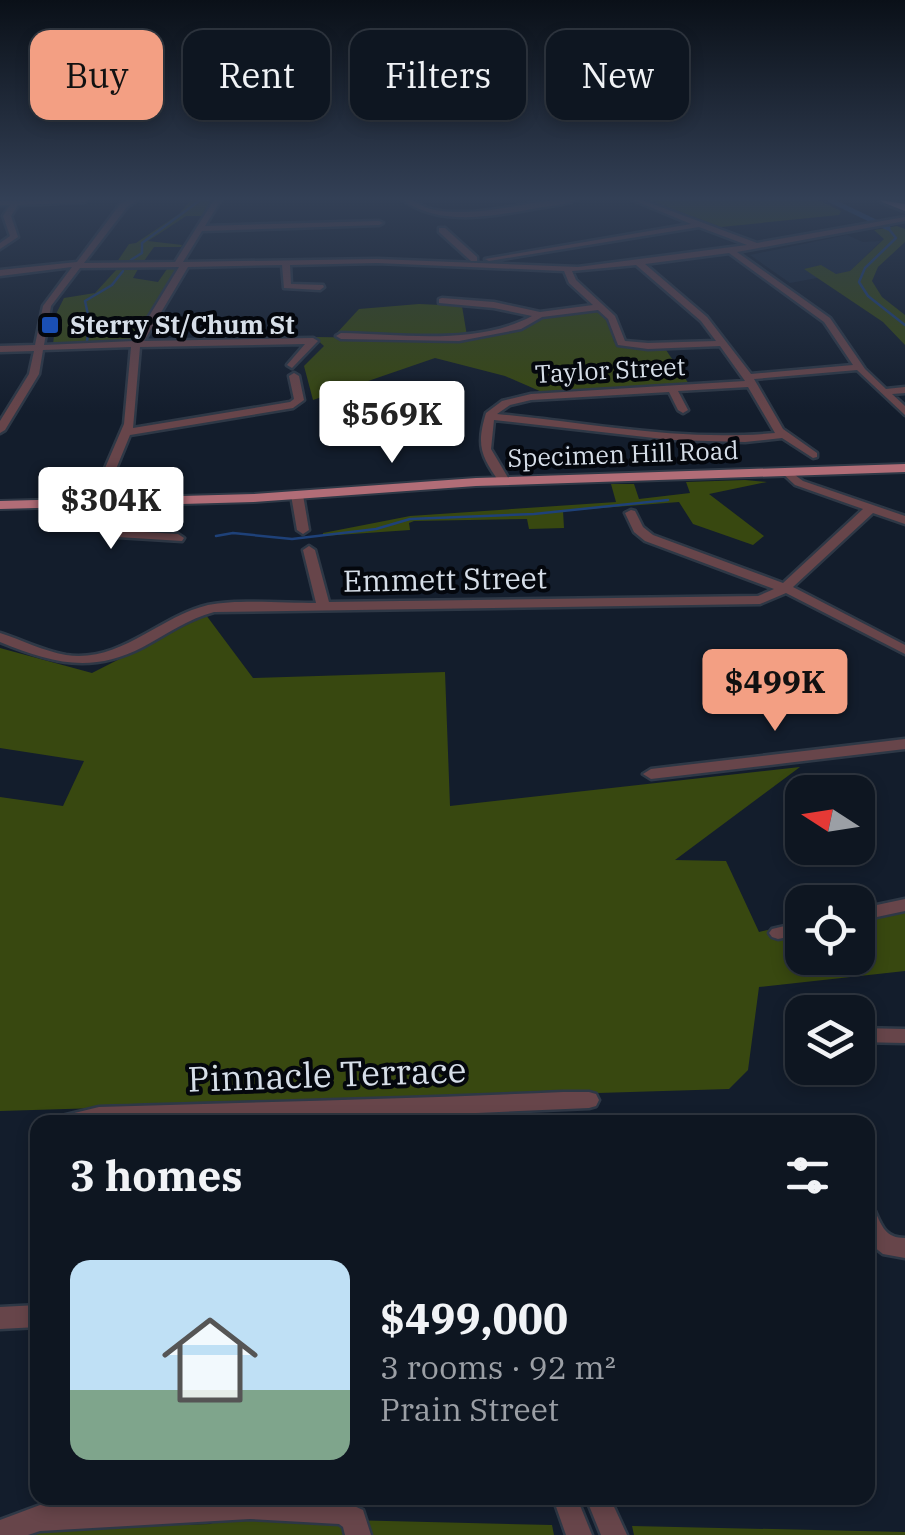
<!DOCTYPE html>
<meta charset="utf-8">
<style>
:root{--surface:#0e1621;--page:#171f2a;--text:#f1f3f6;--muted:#9b9fa5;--line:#2e353f;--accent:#f39f83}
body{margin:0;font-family:"IBM Plex Serif",serif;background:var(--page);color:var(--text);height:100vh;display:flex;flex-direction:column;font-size:38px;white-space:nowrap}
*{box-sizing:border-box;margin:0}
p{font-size:32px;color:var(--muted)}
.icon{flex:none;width:55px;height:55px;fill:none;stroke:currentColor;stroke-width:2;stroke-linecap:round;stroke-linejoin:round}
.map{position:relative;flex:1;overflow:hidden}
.drawer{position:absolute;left:30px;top:1115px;width:845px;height:390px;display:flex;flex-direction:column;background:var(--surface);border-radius:20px;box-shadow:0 5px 15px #0003,0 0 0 2px var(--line)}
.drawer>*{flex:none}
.hud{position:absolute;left:30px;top:30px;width:845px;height:90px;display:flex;gap:20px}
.needle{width:65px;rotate:282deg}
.controls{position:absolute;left:785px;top:775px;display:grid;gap:20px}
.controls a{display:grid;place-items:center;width:90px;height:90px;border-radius:20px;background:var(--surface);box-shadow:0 5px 15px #0003,0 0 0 2px var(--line);font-size:50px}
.price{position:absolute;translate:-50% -85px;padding:0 22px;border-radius:10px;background:#fff;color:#222;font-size:32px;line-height:65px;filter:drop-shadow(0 2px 5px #0008)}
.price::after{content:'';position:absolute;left:50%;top:60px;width:30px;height:22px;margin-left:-15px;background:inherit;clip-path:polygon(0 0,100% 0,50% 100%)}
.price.on{background:var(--accent);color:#111}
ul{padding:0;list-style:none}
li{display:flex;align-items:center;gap:30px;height:250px;padding:0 40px}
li+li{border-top:2px solid var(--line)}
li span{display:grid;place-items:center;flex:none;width:280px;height:200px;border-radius:20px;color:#555}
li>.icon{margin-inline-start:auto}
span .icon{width:120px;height:120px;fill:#fffc;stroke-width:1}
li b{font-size:42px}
h2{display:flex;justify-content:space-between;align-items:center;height:120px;padding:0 40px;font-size:42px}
.tag{padding:0 35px;border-radius:20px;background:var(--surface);box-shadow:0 5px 15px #0003,0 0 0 2px var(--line);font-size:35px;line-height:90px}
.tag.on{background:var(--accent);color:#111}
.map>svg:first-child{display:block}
.built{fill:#1a283b}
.green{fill:#384810}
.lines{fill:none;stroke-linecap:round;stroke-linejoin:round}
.stream{stroke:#1e4179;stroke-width:2.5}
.canal{stroke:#1e4179;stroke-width:5}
.minor-casing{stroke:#2e3846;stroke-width:5}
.major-casing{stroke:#2e3846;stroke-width:4}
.highway-casing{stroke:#2e3846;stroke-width:6}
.minor{fill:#67454a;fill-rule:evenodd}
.major{fill:#b16d77;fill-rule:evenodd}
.highway{fill:#ce7c89;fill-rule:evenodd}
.transit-dot{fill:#1a4fb4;stroke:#04070d;stroke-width:4}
.labels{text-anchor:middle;stroke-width:8;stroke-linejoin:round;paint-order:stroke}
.far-poi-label{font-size:25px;font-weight:bold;fill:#d6dee8;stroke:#04070d;text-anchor:start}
.far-street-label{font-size:25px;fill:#d6dee8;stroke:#04070d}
.street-label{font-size:30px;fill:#d6dee8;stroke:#04070d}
.near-street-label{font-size:35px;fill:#d6dee8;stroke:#04070d}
</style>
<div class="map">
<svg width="905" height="1535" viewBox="0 0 905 1535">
<rect width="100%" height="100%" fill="#131d2c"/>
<path class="built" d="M847,235L863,242L881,241L849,272L790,283L750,255Z"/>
<g class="green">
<path d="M191,200H212L201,216H186L148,241L182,245L181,247H154L144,261L117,262L129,244L136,243L179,214Z"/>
<path d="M648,200H818L841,211L839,215L721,227Z"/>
<path d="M897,226L905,229V242L878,267L872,281L882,297L905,315V345L883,322L804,269L821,265L836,274L850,271L884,239L874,230Z"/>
<path d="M117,269H138L133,278L158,282L167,269H179L136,341L53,344L57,312L64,298L95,293Z"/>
<path d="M419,304L462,306L467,336L336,334L359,309Z"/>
<path d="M597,310L611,320L614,342L630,347H664L689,384L542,392L505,376L435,358L313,400L304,366L324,346L314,337L468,339L532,324L548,315Z"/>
<path d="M745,480L767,482L709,494L764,536L753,545L693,524L679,502L563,511L564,528L529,529L527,519L414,521L409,523L410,530L323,536V533L410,516L616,502L611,484H634L639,499L690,493L686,482Z"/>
<path d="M206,615L253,678L445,672L450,806L800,767L675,860L726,861L759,932L802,922V958H858V909L905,898V971L759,987L748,1070L729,1089L0,1111V797L63,806L84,761L0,748V648L92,673Z"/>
<path d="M227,1517L552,1525L554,1535H0V1530L210,1524Z"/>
<path d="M632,1526L905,1532V1535H634Z"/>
</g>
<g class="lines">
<g class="stream">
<path d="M888,228L896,238L865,268L859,282L868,296L905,325"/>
<path d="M131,260L142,253V243L199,201"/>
<path d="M89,335L131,331"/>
<path d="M87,341L90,324L85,301L112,285L123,271"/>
<path d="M216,536L233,533L292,539L376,529L410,519L534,514L668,500"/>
</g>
<path class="canal" d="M830,200L888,228"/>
<g class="minor-casing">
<g id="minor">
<path d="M88,200L84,202L18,205L11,216L18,237L0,249V243L10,236L3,216L10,205H0V201Z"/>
<path d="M128,200H137L127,207L84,263L175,262L214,200H221L205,226L379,221L383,223L379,225L202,231L183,262L377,259L578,267L747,245L699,227L489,261L485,259L691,224L633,200H642L757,243L905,217V221L737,252L830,318L865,369L886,389L905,387V393L892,394L905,406V415L857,370L754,379L783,429L817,453V457L813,458L782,438L745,442L672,440L494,420L491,449L510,481L504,484L500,483C481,456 476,446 486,413L502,401L531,394L745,381L720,346L648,349L618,345L608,319L598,310L542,317L521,329L459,341L341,339L336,336L341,333C402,334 476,346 532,316L494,308L439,303V299L442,298L494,302L540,312L593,305L569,283L564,271L377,263L290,265L291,284L323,285L324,287L320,290L284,288L282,265L188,267L144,341L313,338L318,341L292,368L287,365L305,344L140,347L133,428L290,402L294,399L289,376L294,373L299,376L304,400L293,408L130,435L102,503L96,506L92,505L90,503L124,424L131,347L43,350L39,374L5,430L0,433V421L29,374L34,351L0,352V346L35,345L43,306L72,267L0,276V270L77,262L121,203ZM729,253L824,322L853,365L751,374L707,317L645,264ZM636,265L701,321L716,341L648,343L625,341L615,316L576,280L572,271ZM179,267L134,341L44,345L51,306L80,268ZM748,387L775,433C681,442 590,423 497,414L510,405L531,400L669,392L678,410L683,413L688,410L678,391Z"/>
<path d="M403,200C413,199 416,203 425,207C437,212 452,212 465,212C502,212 539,198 576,200C564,205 550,206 537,208C494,216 441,227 403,200Z"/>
<path d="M439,228H445L477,257V261H471L439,232Z"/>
<path d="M787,469L803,481L905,516V524L873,513L793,587L905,645V654L786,593L760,604L214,612C188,619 167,634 143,647C91,674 52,663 0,642V633C22,640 43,651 66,655C121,663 158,617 208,605C236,599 286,603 316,603L303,550L309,546L315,550L329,602L758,596L774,589L645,541L634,532L625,513L631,510L635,511L643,527L653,535L783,583L863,509L795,485L781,472Z"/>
<path d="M297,492L303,495L309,530L303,534L297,530L291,495Z"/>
<path d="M127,499L133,502L126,531L178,534L184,538L182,541L118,537L113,529L121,502Z"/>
<path d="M905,739V749L651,779L643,774L651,769Z"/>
<path d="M905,899V911L858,921V909Z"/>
<path d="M802,922V934L778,939L772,937L769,933L772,929Z"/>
<path d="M858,1028L905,1029V1043L858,1042Z"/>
<path d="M563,1092H589L596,1094L599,1100L596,1106L589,1108L432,1115L59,1122L62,1116L99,1107C254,1102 408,1099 563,1092Z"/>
<path d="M868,1209L875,1211C882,1227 886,1238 905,1238V1258L883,1254L869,1243Z"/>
<path d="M38,1305V1327L0,1329V1307Z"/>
<path d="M193,1498L341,1500L363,1510L371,1535H345L343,1527L339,1524L250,1519L40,1531L28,1535H0V1520L40,1505Z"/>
<path d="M553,1498H577L592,1535H566Z"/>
<path d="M586,1498H610L627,1535H601Z"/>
</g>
</g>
<g class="major-casing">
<path id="major" d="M905,464V472L476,486L254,502L0,509V501L254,494L476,478Z"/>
</g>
<g class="highway-casing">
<path id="highway" d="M880,200L905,204V211L882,202Z"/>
</g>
<use href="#minor" class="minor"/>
<use href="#major" class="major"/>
<use href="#highway" class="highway"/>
</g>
<linearGradient id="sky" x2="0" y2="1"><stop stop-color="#0a1018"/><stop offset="0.48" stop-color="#334056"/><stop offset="1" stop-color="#334056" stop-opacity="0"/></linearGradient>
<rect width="905" height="414" fill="url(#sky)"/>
<rect class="transit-dot" x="40" y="315" width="20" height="20" rx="5"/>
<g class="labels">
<g class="far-poi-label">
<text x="70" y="334">Sterry St/Chum St</text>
</g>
<g class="far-street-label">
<text transform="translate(610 370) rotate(-3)" y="9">Taylor Street</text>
<text transform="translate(623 454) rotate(-2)" y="9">Specimen Hill Road</text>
</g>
<g class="street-label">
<text transform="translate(445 580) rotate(-1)" y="10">Emmett Street</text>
</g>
<g class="near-street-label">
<text transform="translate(327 1075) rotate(-2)" y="12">Pinnacle Terrace</text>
</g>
</g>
</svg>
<div class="controls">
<a><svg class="needle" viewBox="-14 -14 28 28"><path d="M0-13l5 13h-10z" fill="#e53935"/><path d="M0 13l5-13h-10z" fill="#9b9fa5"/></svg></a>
<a><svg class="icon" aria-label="locate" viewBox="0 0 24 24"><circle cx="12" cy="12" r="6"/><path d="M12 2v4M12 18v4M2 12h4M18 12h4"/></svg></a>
<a><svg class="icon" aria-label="layers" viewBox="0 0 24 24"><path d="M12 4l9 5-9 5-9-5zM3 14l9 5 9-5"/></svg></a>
</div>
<b class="price" style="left:392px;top:466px">$569K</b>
<b class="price" style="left:111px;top:552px">$304K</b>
<b class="price on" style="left:775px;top:734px">$499K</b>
<div class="hud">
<a class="tag on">Buy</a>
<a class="tag">Rent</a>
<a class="tag">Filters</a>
<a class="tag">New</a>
</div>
<section class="drawer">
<h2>3 homes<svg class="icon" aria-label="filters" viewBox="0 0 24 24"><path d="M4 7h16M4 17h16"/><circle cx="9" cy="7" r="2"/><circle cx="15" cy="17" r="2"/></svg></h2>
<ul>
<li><span style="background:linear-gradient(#bfe0f5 65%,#7fa58c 0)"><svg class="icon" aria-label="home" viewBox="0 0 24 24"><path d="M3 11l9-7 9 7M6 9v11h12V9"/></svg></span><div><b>$499,000</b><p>3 rooms · 92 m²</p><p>Prain Street</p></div></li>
</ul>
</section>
</div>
